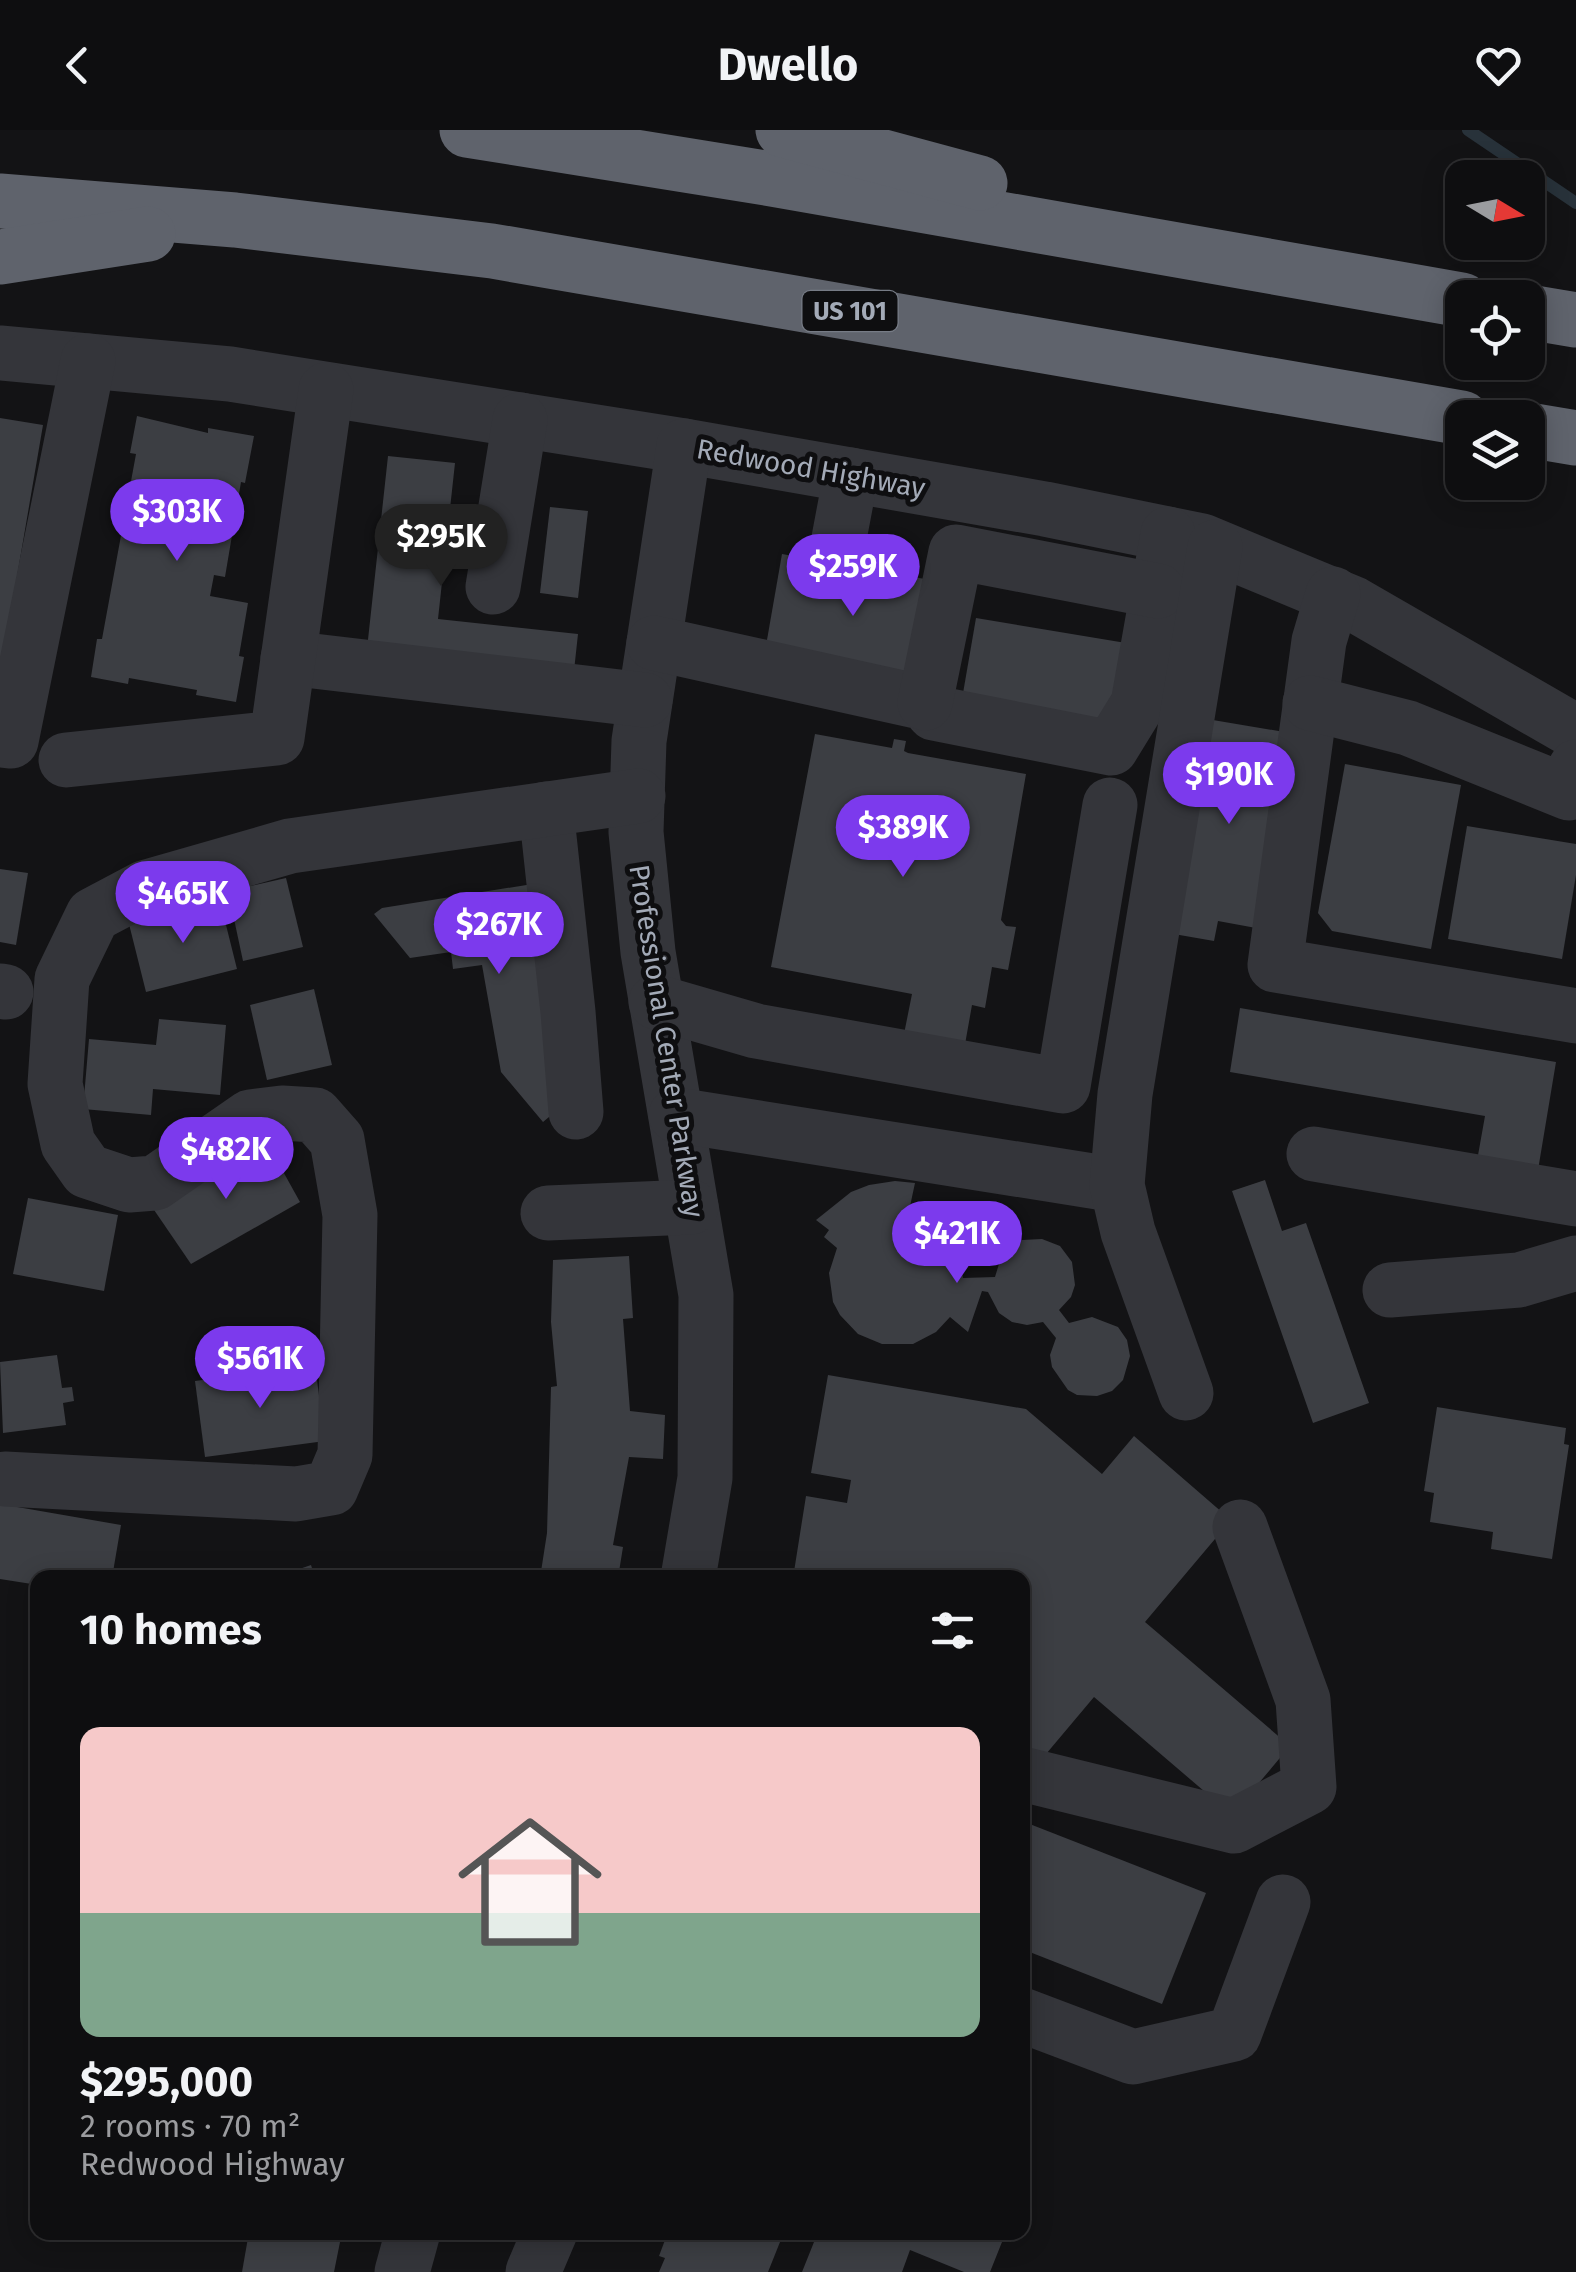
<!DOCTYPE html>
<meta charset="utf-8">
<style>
:root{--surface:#0e0e10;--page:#1c1c1e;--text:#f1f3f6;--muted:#9b9c9f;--line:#2e2e30;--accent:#7c3aed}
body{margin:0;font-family:"Fira Sans",sans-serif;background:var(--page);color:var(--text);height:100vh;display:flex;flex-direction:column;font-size:38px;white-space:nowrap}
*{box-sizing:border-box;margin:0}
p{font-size:32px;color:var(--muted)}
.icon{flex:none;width:55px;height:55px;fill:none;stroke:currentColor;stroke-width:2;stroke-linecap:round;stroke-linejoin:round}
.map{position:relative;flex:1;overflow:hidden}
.side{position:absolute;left:30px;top:1440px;width:1000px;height:670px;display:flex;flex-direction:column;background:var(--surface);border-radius:20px;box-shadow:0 5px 25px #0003,0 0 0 2px var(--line)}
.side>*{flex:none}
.needle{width:65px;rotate:100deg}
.tools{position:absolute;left:1445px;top:30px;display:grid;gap:20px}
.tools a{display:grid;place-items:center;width:100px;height:100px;border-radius:20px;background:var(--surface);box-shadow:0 5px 25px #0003,0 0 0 2px var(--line);font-size:50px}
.price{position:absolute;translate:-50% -85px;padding:0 22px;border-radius:35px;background:var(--accent);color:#fff;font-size:32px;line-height:65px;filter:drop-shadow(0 2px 5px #0008)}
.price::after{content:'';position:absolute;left:50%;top:60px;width:30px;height:22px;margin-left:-15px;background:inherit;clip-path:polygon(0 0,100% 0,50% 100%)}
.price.active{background:#222;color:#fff}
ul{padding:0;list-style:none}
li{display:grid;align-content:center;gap:20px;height:530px;padding:0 50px}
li+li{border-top:2px solid var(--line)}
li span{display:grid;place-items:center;height:310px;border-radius:20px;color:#555}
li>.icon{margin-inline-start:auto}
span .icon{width:180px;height:180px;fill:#fffc;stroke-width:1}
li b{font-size:42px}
h2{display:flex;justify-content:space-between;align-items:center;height:120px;padding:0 50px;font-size:42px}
header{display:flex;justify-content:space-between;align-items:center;height:130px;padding:0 50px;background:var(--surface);font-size:45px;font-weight:700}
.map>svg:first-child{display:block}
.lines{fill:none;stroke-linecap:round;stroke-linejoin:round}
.stream{stroke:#28323a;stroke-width:12}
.building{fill:#3c3e43}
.minor{stroke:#34353a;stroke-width:55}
.highway{stroke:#5f636c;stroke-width:55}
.labels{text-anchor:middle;stroke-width:10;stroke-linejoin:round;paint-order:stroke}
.shield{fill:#0e0e10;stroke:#767b85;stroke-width:2.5}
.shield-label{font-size:25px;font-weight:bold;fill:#a3aab7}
.street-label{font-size:28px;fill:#a3aab7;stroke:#0e0e10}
</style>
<header><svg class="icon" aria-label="back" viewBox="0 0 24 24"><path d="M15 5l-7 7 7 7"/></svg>Dwello<svg class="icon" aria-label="heart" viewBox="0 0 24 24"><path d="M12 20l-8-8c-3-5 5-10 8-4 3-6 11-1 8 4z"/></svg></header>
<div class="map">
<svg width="1576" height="2142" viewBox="0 0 1576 2142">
<rect width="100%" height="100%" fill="#131315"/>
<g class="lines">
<path class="stream" d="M1468,0L1576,73"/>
</g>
<g class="building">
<path d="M137,286L208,303V298L254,306L245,353L241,352L225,447L214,445L210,466L248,473L239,526L244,527L236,572L196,565L197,560L129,548L128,554L91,547L97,509H102L136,324L130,323Z"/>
<path d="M0,288L43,295L2,534H0Z"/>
<path d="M388,326L455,333L438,489L578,504L573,550L366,528Z"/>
<path d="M550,377L588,381L578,468L540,463Z"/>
<path d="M782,424L942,452L924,554L764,527Z"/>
<path d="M976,488L1126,513L1112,596L962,569Z"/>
<path d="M1201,588L1296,604L1256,798L1218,791L1214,811L1168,803Z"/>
<path d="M815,604L892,618L894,609L906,611L904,621L908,623L1026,644L1001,790L1006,796L1016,797L1008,840L992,837L985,878L972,875L964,920L903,909L912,864L771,837Z"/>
<path d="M1345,634L1461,655L1431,819L1332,801L1318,783Z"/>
<path d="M1467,696L1576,714V745L1562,829L1448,809Z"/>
<path d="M0,739L28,743L16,815L0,812Z"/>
<path d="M286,748L303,817L243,831L228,761Z"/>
<path d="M539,753L567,972L543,992L501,942L482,835L453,839L451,822L410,828L374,784L382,778Z"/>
<path d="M220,771L237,839L146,862L129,794Z"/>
<path d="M314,859L332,935L267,950L250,875Z"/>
<path d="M1240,878L1556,932L1536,1052L1475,1042L1485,986L1230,942Z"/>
<path d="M159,889L226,895L220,965L153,959L151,985L83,979L89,909L156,915Z"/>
<path d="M265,1009L300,1072L191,1134L150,1074Z"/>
<path d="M1265,1050L1282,1101L1306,1093L1369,1273L1313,1293L1232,1061Z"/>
<path d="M895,1051L915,1053L909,1081L929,1089L946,1103L959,1126L963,1148L995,1147L1002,1124L1022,1110L1042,1109L1060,1116L1072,1132L1075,1155L1071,1167L1059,1180L1069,1193L1092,1187L1118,1197L1127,1210L1130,1226L1123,1250L1112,1261L1097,1266L1077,1265L1068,1260L1052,1237L1050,1225L1056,1208L1043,1192L1027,1195L1012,1192L999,1183L988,1162L982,1161L968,1202L950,1187L936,1202L913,1214H882L858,1204L840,1185L833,1172L829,1143L837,1118L824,1107L829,1100L816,1090L851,1062L869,1055Z"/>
<path d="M28,1068L118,1085L104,1161L13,1144Z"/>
<path d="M629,1126L633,1188L623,1189L630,1281L665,1285L663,1329L629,1327L613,1415L623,1417L618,1448H540L547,1403L551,1257L557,1256L551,1192L553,1130Z"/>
<path d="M57,1225L62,1258L72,1257L74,1271L63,1273L66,1295L3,1303L0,1232Z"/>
<path d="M315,1235L325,1311L205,1327L195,1251Z"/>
<path d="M828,1245L1026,1279L1102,1344L1134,1306L1231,1390L1145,1492L1290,1616L1232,1685L1094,1567L1041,1630L1022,1614V1448H793L806,1366L847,1373L851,1350L811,1343Z"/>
<path d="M1437,1277L1566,1298L1564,1314L1569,1315L1552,1429L1491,1419L1493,1402L1430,1392L1434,1363L1424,1361Z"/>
<path d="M0,1374L121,1395L112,1448H38V1455L0,1449Z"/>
<path d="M311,1435L315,1448H276V1447Z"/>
<path d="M1022,1691L1206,1763L1162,1874L1022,1819Z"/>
<path d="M249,2102H342L334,2142H242Z"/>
<path d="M668,2102H784L768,2142H659L665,2128L659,2126Z"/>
<path d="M818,2102H1006L990,2142H964L910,2120L902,2142H802Z"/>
</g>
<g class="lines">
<g class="minor">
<path d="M0,223L230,244L684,316L1045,379L1202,411L1354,474L1576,602"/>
<path d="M684,316L639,611L636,702L648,822L706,1165L705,1348L688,1448"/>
<path d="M837,419L851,345"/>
<path d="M493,457L520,290"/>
<path d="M1333,464L1319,511L1275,835L1576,886"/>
<path d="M654,513L925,573L934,583L1111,618L1138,574L1168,404"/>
<path d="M288,528L645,570"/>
<path d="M925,573L956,422L1158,461"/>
<path d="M1310,573L1408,598L1569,663L1576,637"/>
<path d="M0,610L11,611L88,231"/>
<path d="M66,630L277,608L326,260"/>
<path d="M546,679L568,882L576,982"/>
<path d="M0,861L6,862"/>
<path d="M656,872L756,901L1063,956L1110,675"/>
<path d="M676,985L1117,1055"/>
<path d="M1314,1024L1576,1069"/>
<path d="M548,1083L691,1077"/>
<path d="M1390,1160L1519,1150L1576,1133"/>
<path d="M1186,1263L1128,1102L1117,1055L1125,964L1215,417"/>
<path d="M5,1349L296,1364L331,1358L345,1325L350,1085L337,1010L315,985L282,983L250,987L155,1053L129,1055L87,1041L68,1014L55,954L62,849L93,785L144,758L290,716L638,666"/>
<path d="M1022,1644L1234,1696L1309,1657L1303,1570L1240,1397"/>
<path d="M1022,1885L1133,1927L1234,1904L1283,1772"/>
<path d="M402,2142L413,2102"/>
<path d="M533,2142L550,2102"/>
</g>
<g class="highway">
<path d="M467,0L778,50L1462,170"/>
<path d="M783,0L980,53"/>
<path d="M0,71L235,90L492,121L1462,288"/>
<path d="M0,127L148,104"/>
<path d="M1528,182L1576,190"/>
<path d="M1528,300L1576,308"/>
</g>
</g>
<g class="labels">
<rect class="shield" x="802.5" y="161" width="95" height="40" rx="8"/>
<g class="shield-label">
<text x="850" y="190">US 101</text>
</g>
<g class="street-label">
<text transform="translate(811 338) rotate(10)" y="10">Redwood Highway</text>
<text transform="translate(667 911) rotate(81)" y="10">Professional Center Parkway</text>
</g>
</g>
</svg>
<div class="tools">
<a><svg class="needle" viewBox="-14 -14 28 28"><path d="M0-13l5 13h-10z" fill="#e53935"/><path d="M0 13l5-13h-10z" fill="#9b9c9f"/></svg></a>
<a><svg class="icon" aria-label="locate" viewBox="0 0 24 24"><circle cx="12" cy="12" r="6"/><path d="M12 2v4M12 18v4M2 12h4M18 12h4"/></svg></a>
<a><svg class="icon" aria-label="layers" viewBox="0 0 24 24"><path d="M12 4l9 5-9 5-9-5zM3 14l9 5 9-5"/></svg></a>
</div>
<b class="price" style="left:177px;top:434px">$303K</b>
<b class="price active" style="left:441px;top:459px">$295K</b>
<b class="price" style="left:853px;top:489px">$259K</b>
<b class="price" style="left:1229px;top:697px">$190K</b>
<b class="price" style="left:903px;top:750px">$389K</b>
<b class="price" style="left:183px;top:816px">$465K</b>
<b class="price" style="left:499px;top:847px">$267K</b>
<b class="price" style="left:226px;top:1072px">$482K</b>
<b class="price" style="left:957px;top:1156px">$421K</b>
<b class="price" style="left:260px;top:1281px">$561K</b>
<section class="side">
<h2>10 homes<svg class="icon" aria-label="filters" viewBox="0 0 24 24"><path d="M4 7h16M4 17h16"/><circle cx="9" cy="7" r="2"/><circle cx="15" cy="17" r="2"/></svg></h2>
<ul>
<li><span style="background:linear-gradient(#f6c9c9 60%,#7fa58c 0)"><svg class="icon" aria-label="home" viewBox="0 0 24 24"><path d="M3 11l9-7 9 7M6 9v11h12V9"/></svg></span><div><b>$295,000</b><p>2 rooms · 70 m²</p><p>Redwood Highway</p></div></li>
</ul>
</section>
</div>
